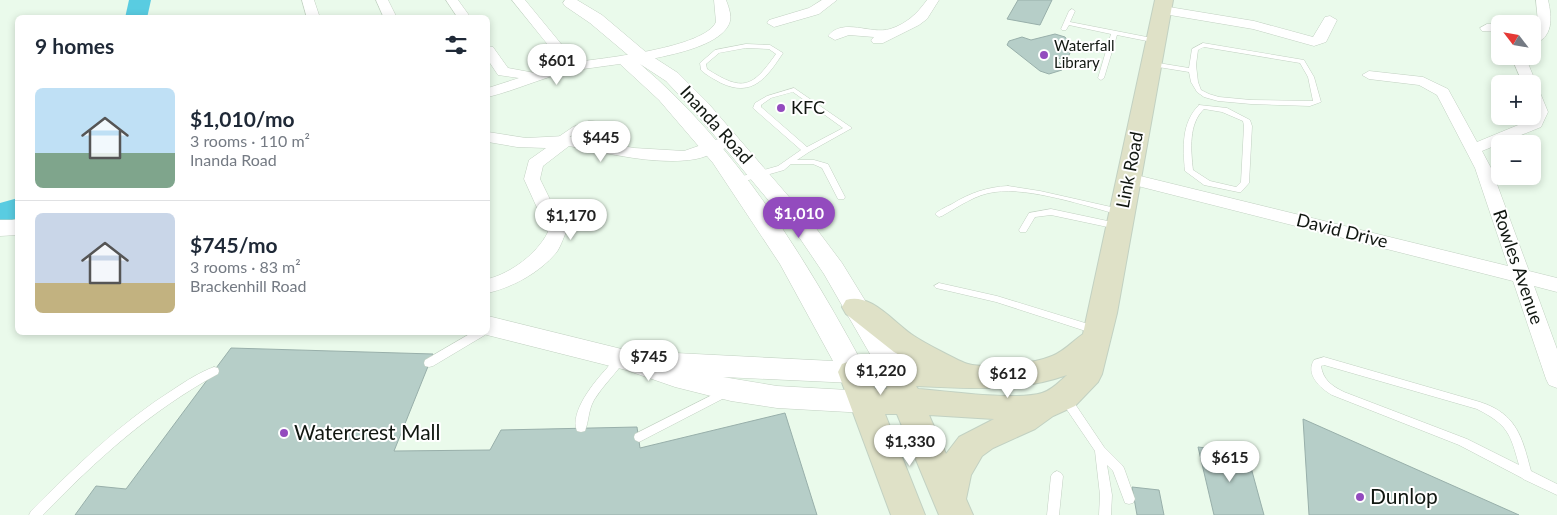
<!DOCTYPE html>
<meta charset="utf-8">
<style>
:root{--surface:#fff;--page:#f2f2f3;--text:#1f2937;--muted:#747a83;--line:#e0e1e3;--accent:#934bbe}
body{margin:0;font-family:Lato,sans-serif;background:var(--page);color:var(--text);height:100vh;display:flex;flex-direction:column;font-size:19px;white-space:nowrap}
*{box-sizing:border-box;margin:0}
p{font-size:16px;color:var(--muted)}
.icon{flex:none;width:28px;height:28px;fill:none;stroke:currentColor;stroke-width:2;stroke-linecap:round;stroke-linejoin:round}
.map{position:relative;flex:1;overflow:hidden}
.side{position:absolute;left:15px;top:15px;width:475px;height:320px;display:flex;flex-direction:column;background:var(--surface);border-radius:8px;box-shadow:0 2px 8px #0003}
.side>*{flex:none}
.needle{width:32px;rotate:301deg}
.buttons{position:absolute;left:1491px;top:15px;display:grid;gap:10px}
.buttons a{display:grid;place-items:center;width:50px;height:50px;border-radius:8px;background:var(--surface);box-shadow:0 2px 8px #0003;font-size:25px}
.price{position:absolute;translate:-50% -42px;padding:0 11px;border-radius:18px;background:#fff;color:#222;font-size:16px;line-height:32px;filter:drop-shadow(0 1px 2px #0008)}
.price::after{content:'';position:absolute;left:50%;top:30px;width:15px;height:11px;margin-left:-8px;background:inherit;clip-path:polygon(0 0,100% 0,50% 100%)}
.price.active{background:var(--accent);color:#fff}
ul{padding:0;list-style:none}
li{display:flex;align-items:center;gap:15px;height:125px;padding:0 20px}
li+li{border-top:1px solid var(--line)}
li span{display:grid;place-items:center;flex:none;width:140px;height:100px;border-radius:8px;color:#555}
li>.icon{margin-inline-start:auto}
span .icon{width:60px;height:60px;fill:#fffc;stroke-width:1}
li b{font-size:21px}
h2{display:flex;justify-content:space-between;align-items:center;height:60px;padding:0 20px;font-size:21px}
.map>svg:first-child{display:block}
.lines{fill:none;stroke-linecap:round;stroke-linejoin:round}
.river{fill:#59cce1;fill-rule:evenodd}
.building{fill:#b6cec8;stroke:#98afaa}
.service-casing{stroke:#c2d1c2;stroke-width:1}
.minor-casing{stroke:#c2d1c2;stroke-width:1}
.tertiary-casing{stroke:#c2d1c2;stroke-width:1}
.secondary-casing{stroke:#c2d1c2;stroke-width:2}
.service{fill:#fff;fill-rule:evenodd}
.minor{fill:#fff;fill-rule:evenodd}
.tertiary{fill:#fff;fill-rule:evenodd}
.secondary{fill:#dfe1c7;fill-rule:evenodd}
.poi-dot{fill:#934bbe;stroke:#fff;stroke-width:2}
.labels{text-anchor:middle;stroke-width:4;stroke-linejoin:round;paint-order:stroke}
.far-poi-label{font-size:15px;fill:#111711;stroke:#fff;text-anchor:start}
.poi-label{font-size:18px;fill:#111711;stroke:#fff;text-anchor:start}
.street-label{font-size:18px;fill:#111711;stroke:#fff}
.near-poi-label{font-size:21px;fill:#111711;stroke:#fff;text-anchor:start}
</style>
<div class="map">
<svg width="1557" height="515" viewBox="0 0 1557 515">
<rect width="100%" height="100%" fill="#eafaeb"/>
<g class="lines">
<g class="river">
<path d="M129,0H151L147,18H125Z"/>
<path d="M18,198V218L0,224V203Z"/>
</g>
</g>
<g class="building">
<path d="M1018,0H1052L1040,25L1007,19Z"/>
<path d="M1055,34L1065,37L1068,41L1066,45H1062L1070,53L1068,57L1056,59L1064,67L1062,70L1049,74L1040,71L1007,45L1009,41L1022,37L1031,40Z"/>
<path d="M231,348L433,354L394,451L490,450L501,430L637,427L640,448L785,413L817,515H75L96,486L126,489Z"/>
<path d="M1303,419L1519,515H1309Z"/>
<path d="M1198,447L1247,453L1264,515H1214Z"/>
<path d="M1132,487L1159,490L1164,515H1137Z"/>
</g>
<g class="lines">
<g class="service-casing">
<g id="service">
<path d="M1072,9L1075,11L1070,22L1157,39L1160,41L1157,43L1117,35L1104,78L1101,80L1099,79L1098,78L1111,34L1069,25L1066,30H1062L1061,29L1069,11Z"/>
<path d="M1203,43L1304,60L1314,77L1321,102L1310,106L1251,104L1218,101L1204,97L1197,92L1191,82L1189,72L1152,66L1149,64L1152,62L1189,68L1192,49ZM1204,47L1300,63L1308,77L1313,101L1251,100L1219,97L1209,94L1201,90L1198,82L1196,65L1198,50Z"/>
<path d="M746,44L770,45L783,53C767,77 753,98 721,83C714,79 706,75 701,70L700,63L715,50ZM746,48L769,49L776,54C752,88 743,92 707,69L706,64L719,53Z"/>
<path d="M794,88L852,128L809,152L797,160H814L828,164L845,197L844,199H838L822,168L813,164H791L784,170L738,183H735L731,181L732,179L778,166L801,150L753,108L755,103L767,96ZM793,92L843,128L807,147L761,107V105L771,98Z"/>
<path d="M1199,105L1227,108L1250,120L1252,126L1249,183L1241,192H1238L1204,185L1185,171C1183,148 1181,123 1199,105ZM1204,109L1222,112L1243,121L1244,126L1241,182L1236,187L1210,181L1193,170C1191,150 1188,124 1204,109Z"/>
<path d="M589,121C599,121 608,124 616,130L612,132C607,130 602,127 597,126C578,123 568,145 552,144L551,142L573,127Z"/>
<path d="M1008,186L1040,191L1120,209L1124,212L1120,215C1086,206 1029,187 995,192C976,194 958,207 942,216L939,217L935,214C939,210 946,207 952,204C970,193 987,187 1008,186Z"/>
<path d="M1051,209L1117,223L1121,226L1117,229L1051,215L1035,217L1026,232H1020L1019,230L1029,213Z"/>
<path d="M939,283L997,296L1098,327L1100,330L1098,333L1095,334L996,302L936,288L934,286Z"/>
<path d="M473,332H487L485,335L433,366L429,367L425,366L424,363L425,360Z"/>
<path d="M621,354L624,355L626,358C617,373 603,385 594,400C588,411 589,421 585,431L581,432L577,431C569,412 595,381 607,368C611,363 615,357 621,354Z"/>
<path d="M1324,357L1480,402C1517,414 1522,437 1531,471L1557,484V495L1523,479L1522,478L1459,445L1332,395C1320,388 1305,374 1314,360ZM1324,365L1477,409C1508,425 1510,433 1519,465L1467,439L1344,392C1332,386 1323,380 1321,366Z"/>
<path d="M214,367L218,368L219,371L218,374C150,411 96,460 43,515H29L31,511C75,467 120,423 174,389C186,381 200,372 214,367Z"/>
<path d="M726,388L730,389L731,392L730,395L643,440L639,442L635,440L634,437L635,434Z"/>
<path d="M1065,394L1069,395L1104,447L1122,465L1124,468L1135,499L1133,503L1129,504L1125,503L1113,471L1107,465L1112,495L1111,515H1099L1100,495L1095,451L1061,401L1060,398L1061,395Z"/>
<path d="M1057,471L1061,473L1063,476L1059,515H1047L1051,476L1053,473Z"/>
</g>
</g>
<g class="minor-casing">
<g id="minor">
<path d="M302,0H314L320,18H307Z"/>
<path d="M376,0H388L397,18H384Z"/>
<path d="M446,0H458L471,18H458Z"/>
<path d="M512,0H525L576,62C605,58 704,48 716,22L714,0H726C729,8 733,18 728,26C710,58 607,64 572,71C543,77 517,90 488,97V88L519,78L498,75L488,60V46L493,47L508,68L535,73L564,65Z"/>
<path d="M822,0H837L819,14L774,27L767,23L769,20L809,8Z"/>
<path d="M927,0H939L927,19L919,25L883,43H873L871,40L874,37L849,35L835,40L828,36C843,17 871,35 890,29C906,24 917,14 927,0Z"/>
<path d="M1536,0H1548C1552,17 1554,39 1532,44V33L1538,23Z"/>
<path d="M1163,6L1254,21L1313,37L1325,17L1330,16L1337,20L1326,42L1314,46L1253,29L1158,13L1157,10L1158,7Z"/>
<path d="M1487,24H1500V32L1482,31L1480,28Z"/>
<path d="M1511,56H1525L1548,112L1541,127L1482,151L1491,168L1529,271L1557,278V292L1534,286L1557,349V388L1549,385L1546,379L1513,281L1122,182L1120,178L1122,174L1128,173L1508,266L1475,168L1437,95L1419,85L1369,79L1362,75L1369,71L1423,77L1448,89L1477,142L1528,121L1532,116V84H1523Z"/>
<path d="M488,132L526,138L565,136L634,148L684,151L730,135L738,140L736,143C723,149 710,156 696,159C657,166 607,153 569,146L543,166L540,179L566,232C563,239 560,248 556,253C539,273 513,287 488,293V279C511,273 537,254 548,232L524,179L529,160L546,148L517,147L488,142Z"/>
</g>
</g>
<g class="tertiary-casing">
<g id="tertiary">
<path d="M565,0H577L602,15L647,53L678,73L708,103L815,227L842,263L909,372L905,380L895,383L885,380L824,274L799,237L694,111L666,81L640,64C737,146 807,260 867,372L863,380L853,383L723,377L777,386L866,391L876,394L880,402L876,410L866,413L777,408L731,401L675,387L626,370L479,333L488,332V316L646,355L656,352L833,361L780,264L713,163L659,100L620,64L623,60H634L590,23L565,6L563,3Z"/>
<path d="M0,220H18V235L0,236Z"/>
</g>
</g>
<g class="secondary-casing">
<path id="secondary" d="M1155,0H1173L1117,313L1102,374L1098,382L1075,406L1053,416L1035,429L993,448L982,456L971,475L966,499L973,515H939L897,414H885L925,515H891L838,372L842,364L853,360L913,362L894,352L846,314L842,307L846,300C871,292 894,323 914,336C923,342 960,362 968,364C987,369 1033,364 1052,356C1063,352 1073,341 1083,334ZM1067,375C1059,382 1052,390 1042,393C1016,401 948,391 918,389L916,386C968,388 1017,393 1067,375ZM873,384L886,385L887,389H875ZM929,415L994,419L959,437L946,454Z"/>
</g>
<use href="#service" class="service"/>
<use href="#minor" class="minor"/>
<use href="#tertiary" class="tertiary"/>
<use href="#secondary" class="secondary"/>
</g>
<g class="poi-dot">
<circle cx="1044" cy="55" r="5"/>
<circle cx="781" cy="108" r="5"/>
<circle cx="284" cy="433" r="5"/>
<circle cx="1360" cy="497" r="5"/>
</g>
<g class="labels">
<g class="far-poi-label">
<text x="1054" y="51">Waterfall<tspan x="1054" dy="17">Library</tspan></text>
</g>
<g class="poi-label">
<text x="791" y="114">KFC</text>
</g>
<g class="street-label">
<text transform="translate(716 125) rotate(48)" y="6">Inanda Road</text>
<text transform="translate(1130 170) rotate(-79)" y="6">Link Road</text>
<text transform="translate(1342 231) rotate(14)" y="6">David Drive</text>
<text transform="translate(1518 267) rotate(71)" y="6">Rowles Avenue</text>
</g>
<g class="near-poi-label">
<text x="294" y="440">Watercrest Mall</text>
<text x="1370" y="504">Dunlop</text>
</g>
</g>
</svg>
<div class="buttons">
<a><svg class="needle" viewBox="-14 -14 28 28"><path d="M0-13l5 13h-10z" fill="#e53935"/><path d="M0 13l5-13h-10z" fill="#747a83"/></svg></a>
<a>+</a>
<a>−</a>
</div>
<b class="price" style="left:557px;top:86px">$601</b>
<b class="price" style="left:601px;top:163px">$445</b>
<b class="price active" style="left:799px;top:239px">$1,010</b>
<b class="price" style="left:571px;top:241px">$1,170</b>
<b class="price" style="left:649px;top:382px">$745</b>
<b class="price" style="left:881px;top:396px">$1,220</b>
<b class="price" style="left:1008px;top:399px">$612</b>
<b class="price" style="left:910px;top:467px">$1,330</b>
<b class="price" style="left:1230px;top:483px">$615</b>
<section class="side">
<h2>9 homes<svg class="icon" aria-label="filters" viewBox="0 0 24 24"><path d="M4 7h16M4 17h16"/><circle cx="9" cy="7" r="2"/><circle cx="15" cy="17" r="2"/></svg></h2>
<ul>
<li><span style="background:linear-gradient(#bfe0f5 65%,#7fa58c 0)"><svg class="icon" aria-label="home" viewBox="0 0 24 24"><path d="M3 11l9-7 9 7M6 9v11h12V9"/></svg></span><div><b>$1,010/mo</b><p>3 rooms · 110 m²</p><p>Inanda Road</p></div></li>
<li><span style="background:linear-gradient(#c9d6e8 70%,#c2b280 0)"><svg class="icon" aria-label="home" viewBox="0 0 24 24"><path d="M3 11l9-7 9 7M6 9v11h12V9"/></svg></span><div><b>$745/mo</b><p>3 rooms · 83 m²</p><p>Brackenhill Road</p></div></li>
</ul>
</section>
</div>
